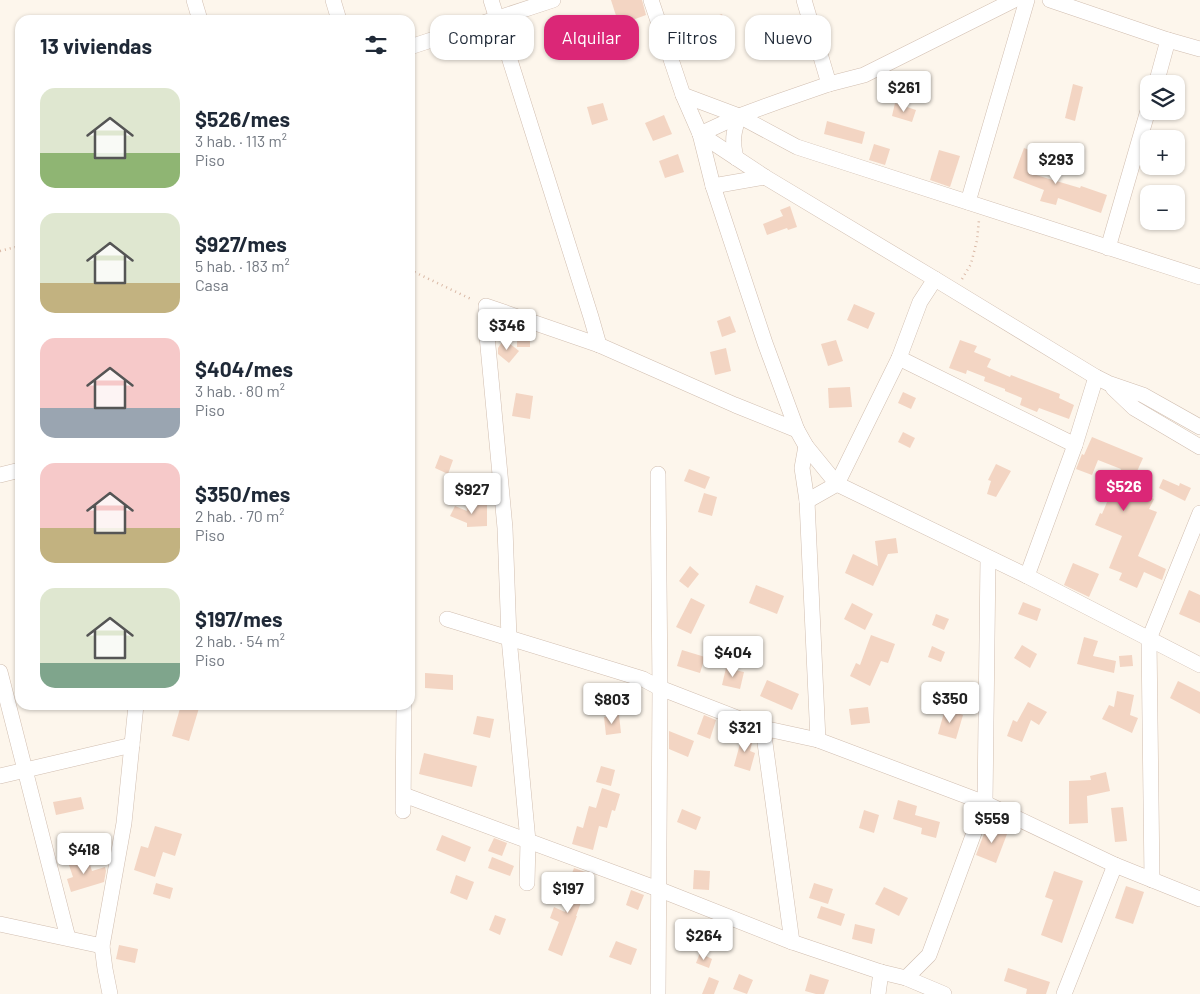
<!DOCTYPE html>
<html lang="es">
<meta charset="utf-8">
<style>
:root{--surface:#fff;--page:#f6f6f7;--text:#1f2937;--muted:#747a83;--accent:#db2777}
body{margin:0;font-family:Barlow,sans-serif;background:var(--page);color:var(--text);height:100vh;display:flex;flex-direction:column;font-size:19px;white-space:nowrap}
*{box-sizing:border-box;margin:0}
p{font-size:16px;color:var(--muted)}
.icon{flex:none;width:28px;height:28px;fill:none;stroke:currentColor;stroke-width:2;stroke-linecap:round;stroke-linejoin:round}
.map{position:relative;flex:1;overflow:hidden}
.drawer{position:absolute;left:15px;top:15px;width:400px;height:695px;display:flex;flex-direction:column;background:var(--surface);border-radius:15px;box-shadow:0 1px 4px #0004}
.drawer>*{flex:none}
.top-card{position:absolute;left:430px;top:15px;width:475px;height:45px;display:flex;gap:10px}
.fabs{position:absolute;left:1140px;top:75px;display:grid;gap:10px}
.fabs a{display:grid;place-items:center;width:45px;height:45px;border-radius:10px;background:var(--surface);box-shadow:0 1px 4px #0004;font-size:25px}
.price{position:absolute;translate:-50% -42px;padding:0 11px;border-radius:5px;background:#fff;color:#222;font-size:16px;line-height:32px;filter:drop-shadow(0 1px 2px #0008)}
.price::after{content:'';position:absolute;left:50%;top:30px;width:15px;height:11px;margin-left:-8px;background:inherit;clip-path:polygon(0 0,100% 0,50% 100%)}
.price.on{background:var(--accent);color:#fff}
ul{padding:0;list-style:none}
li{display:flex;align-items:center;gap:15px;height:125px;padding:0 25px}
li span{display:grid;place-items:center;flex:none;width:140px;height:100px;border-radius:15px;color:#555}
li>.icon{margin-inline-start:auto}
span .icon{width:60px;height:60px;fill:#fffc;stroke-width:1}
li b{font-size:21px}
h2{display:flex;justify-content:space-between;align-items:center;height:60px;padding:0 25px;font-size:21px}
.chip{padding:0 18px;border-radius:15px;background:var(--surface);box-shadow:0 1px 4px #0004;font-size:18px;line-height:45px}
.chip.on{background:var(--accent);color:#fff}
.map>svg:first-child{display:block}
.building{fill:#f3d5c3}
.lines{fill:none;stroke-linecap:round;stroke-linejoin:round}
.minor-casing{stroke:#d1beb0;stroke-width:16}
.path{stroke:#d9b8a5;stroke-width:2.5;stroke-dasharray:1 4;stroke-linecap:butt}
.minor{stroke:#fff;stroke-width:15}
</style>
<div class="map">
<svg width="1200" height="994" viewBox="0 0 1200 994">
<rect width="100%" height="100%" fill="#fdf6ec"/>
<g class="building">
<path d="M611,0H642L646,15L619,25Z"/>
<path d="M722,14L728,31L691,44L685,27Z"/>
<path d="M1073,84L1083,87L1075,121L1065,118Z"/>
<path d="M603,103L608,120L592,125L587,107Z"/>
<path d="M895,103L916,110L912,122L892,116Z"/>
<path d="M664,115L672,134L653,141L645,123Z"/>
<path d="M827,121L865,132L862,144L824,134Z"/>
<path d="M874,144L890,149L885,165L869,160Z"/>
<path d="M1024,148L1043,155L1036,175L1080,188L1081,186L1107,195L1101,213L1058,198L1056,205L1040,201L1044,190L1013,178Z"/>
<path d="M939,150L960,156L950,187L930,180Z"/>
<path d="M678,154L684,172L665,178L659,161Z"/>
<path d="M790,206L797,227L788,230L787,228L767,235L763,224L783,216L780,210Z"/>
<path d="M854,304L875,313L868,329L847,320Z"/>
<path d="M730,316L736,332L722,337L717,321Z"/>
<path d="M530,333V347H517V334Z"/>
<path d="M504,339L519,351L509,363L498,354V348Z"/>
<path d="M836,340L843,361L828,366L821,344Z"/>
<path d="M960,340L977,346L974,352L991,359L987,367L1010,377L1011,375L1060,394L1059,398L1074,405L1069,419L1039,408L1037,412L1020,405L1022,398L1005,391V389L984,381L985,377L967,370L966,374L949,368Z"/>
<path d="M726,348L731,371L715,375L710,352Z"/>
<path d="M850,387L852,407L829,408L828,388Z"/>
<path d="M903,392L916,398L911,409L898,403Z"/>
<path d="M516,393L533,396L530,419L512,416Z"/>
<path d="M903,432L915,438L910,448L898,442Z"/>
<path d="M1092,437L1143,458L1130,487L1154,499L1149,509L1157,512L1138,556L1166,569L1162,580L1144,572L1137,588L1119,580L1122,573L1109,568L1122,536L1095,525L1100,513L1102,514L1121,469L1098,460L1092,475L1076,469L1082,454L1084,455Z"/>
<path d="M440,455L453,460L448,474L435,468Z"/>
<path d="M996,464L1011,471L996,497L987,494L991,481L988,480Z"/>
<path d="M689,469L710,477L705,489L684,481Z"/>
<path d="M1163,479L1179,486L1180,483L1191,488L1185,501L1159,488Z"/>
<path d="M704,493L717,497L712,516L698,512Z"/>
<path d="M466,503H487V526L467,527V523L450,516L455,506L467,511Z"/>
<path d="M896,538L898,553L888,554L873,586L845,573L853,554L878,566L875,541Z"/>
<path d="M1073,563L1099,574L1089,597L1064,585Z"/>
<path d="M690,566L699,574L688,588L679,581Z"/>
<path d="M756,585L784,596L777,614L749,603Z"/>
<path d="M1189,590L1200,595V623L1179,614Z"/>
<path d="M691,598L705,605L691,634L676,627Z"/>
<path d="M1023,602L1041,609L1037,621L1018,614Z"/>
<path d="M852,603L873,614L865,630L844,619Z"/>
<path d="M936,614L949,619L944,630L932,625Z"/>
<path d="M871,635L895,644L888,663L881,661L870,686L850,676L856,663L860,665Z"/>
<path d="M1084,637L1098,641L1093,656L1116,661L1114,673L1077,664Z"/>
<path d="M1022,645L1037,654L1030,668L1014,658Z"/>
<path d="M932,646L945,652L941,662L928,657Z"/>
<path d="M682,650L705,657L700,673L677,666Z"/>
<path d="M1132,655L1133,666L1120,667L1119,656Z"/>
<path d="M726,668L744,672L740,689L722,685Z"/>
<path d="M425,673L453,675V690L425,688Z"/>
<path d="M767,680L799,694L792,710L760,696Z"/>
<path d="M1178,681L1200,692V714L1170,698Z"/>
<path d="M1117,691L1134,695L1130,715L1138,718L1132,733L1102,719L1109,705L1114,707Z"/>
<path d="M1028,702L1047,712L1039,725L1031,720L1022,742L1007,736L1013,720L1017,722Z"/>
<path d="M181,705H191L199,708L189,741L172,736Z"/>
<path d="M868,707L870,723L851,725L849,709Z"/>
<path d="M945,709L963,715L956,739L938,734Z"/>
<path d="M619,715L621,733L606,735L604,717Z"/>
<path d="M704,715L716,720L710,739L697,734Z"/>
<path d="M477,716L494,719L490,738L473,734Z"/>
<path d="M669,731L694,741L688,757L669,749Z"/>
<path d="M745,732L754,735L750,751L755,753L750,771L734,766L741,740Z"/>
<path d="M424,753L477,766L472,787L419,774Z"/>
<path d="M601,766L615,770L611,786L596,782Z"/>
<path d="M1106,772L1110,791L1087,796L1088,823L1069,824V781L1091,780L1090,776Z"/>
<path d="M602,788L620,794L615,811L612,810L607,828L599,826L593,850L572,844L577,826L583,828L589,806L596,808Z"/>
<path d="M81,797L84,809L56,815L53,802Z"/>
<path d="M898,800L917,806L915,815L940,822L936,838L921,834L922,828L893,819Z"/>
<path d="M1123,807L1127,841L1115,842L1111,808Z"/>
<path d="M682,809L701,817L696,830L677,822Z"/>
<path d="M864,810L879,815L874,833L859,828Z"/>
<path d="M155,826L182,834L175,856L163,852L155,877L134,870L141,846L148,848Z"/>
<path d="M987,826L1007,834L996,863L976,855Z"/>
<path d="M442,835L471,847L465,862L436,850Z"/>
<path d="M494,838L507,843L502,856L488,851Z"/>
<path d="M87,856L92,871L105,867L106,871L104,882L71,892L67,879L73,877L68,862Z"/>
<path d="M492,857L514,866L510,876L488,868Z"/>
<path d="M574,868L591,874L582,897H583L576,916H577L562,956L548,950L559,922L550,918L554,907L565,912L578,879L571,876Z"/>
<path d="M694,870L710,871L709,890L693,889Z"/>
<path d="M1054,871L1083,881L1062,943L1041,935L1053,900L1045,897Z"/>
<path d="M456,875L474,882L467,900L450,893Z"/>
<path d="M156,883L173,888L170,899L153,894Z"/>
<path d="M814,883L833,889L828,904L809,898Z"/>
<path d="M1126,886L1144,892L1133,924L1115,918Z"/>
<path d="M884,887L908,898L899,916L875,904Z"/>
<path d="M631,890L644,895L638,910L626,905Z"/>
<path d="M821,906L845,914L841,926L817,918Z"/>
<path d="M495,915L506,919L500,935L489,930Z"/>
<path d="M855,924L875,929L872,944L852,939Z"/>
<path d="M699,926L713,932L708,942L694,936Z"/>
<path d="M616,941L637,949L631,965L609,957Z"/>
<path d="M119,945L138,949L135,963L116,959Z"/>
<path d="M700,953L712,959L709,968L696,963Z"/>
<path d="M1008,968L1050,982L1046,994H1026L1027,989L1004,981Z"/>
<path d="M739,974L753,980L747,994L733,989Z"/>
<path d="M810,974L829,980L824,994H816L805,991Z"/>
<path d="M709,977L719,981L714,994H702Z"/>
</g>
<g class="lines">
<g class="minor-casing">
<g id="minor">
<path d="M194,0L200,20"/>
<path d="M333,0L339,20"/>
<path d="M491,0L591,317L599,345"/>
<path d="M651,0L683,95L700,134L713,186L765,343L797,430"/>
<path d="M804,0L829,84"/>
<path d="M1050,0L1168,40L1200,49"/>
<path d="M410,47L553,0"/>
<path d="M1156,84L1168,40"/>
<path d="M683,95L739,116L797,147L1200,277"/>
<path d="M700,134L739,116L780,101L829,84L864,75L1014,0"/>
<path d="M700,134L765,177L935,279"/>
<path d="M736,158C732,141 733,133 739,116"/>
<path d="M713,186L765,177"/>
<path d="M968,202L1027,0"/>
<path d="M1108,248L1149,107"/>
<path d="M899,358L1075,445"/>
<path d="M1113,388L1134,408L1200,447"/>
<path d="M806,446L802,468L807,501L818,740"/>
<path d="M658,474L660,688L658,994"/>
<path d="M0,475L20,470"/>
<path d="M807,501L837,484L899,358L920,302L935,279L1096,377L1108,383L1143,395L1200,427"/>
<path d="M1027,576L1075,445L1096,377"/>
<path d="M447,619L643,679L660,688L763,728L818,740L985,803L1115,865L1200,899"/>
<path d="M0,672L68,938"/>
<path d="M763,728L792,942"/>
<path d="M0,776L132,745"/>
<path d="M404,795L658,889L792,942L881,972L906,978L944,994"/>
<path d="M403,811L404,705"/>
<path d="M1152,880L1149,639L1200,513"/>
<path d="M527,883L528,841L509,638L505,528L486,325V306L599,345L735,405L797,430L806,446L837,484L1027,576L1200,665"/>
<path d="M0,924L102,946"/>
<path d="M906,978L929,955L985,803L988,558"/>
<path d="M110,994L105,969L102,946L124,823L136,705"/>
<path d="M878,994L881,972"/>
<path d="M1064,994L1115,865"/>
</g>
</g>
<g class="path">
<path d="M0,251L20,246"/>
<path d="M410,270L473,300"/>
<path d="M962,279L971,264L977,240L979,220"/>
</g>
<use href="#minor" class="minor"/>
</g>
</svg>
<div class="fabs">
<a><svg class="icon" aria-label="layers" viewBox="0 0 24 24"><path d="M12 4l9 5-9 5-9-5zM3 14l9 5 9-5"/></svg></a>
<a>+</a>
<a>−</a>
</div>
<b class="price" style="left:904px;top:113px">$261</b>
<b class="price" style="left:1056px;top:185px">$293</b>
<b class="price" style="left:507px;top:351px">$346</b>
<b class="price on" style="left:1124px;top:512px">$526</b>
<b class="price" style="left:472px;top:515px">$927</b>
<b class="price" style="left:733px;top:678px">$404</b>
<b class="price" style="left:950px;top:724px">$350</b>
<b class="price" style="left:612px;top:725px">$803</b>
<b class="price" style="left:745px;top:753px">$321</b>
<b class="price" style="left:992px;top:844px">$559</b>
<b class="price" style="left:84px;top:875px">$418</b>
<b class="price" style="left:568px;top:914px">$197</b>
<b class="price" style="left:704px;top:961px">$264</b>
<div class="top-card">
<a class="chip">Comprar</a>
<a class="chip on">Alquilar</a>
<a class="chip">Filtros</a>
<a class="chip">Nuevo</a>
</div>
<section class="drawer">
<h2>13 viviendas<svg class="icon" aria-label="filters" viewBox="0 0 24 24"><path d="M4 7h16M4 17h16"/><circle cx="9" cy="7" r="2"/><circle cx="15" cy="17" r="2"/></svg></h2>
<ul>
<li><span style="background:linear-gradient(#dfe7d0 65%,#8fb573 0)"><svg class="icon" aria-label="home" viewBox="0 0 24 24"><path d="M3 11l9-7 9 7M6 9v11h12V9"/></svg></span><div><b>$526/mes</b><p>3 hab. · 113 m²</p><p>Piso</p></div></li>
<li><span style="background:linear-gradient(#dfe7d0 70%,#c2b280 0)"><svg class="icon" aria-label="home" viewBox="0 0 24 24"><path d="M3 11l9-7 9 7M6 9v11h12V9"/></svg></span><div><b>$927/mes</b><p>5 hab. · 183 m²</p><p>Casa</p></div></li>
<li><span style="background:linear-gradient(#f6c9c9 70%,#9aa5b1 0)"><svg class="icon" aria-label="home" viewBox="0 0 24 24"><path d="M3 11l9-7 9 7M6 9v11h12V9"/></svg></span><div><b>$404/mes</b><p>3 hab. · 80 m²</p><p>Piso</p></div></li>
<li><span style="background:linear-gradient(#f6c9c9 65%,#c2b280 0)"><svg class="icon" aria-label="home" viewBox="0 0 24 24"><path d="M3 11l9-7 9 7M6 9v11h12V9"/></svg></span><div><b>$350/mes</b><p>2 hab. · 70 m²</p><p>Piso</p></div></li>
<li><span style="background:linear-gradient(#dfe7d0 75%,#7fa58c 0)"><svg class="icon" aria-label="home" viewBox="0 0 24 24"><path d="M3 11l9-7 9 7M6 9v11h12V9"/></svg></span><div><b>$197/mes</b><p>2 hab. · 54 m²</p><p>Piso</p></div></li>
</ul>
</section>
</div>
